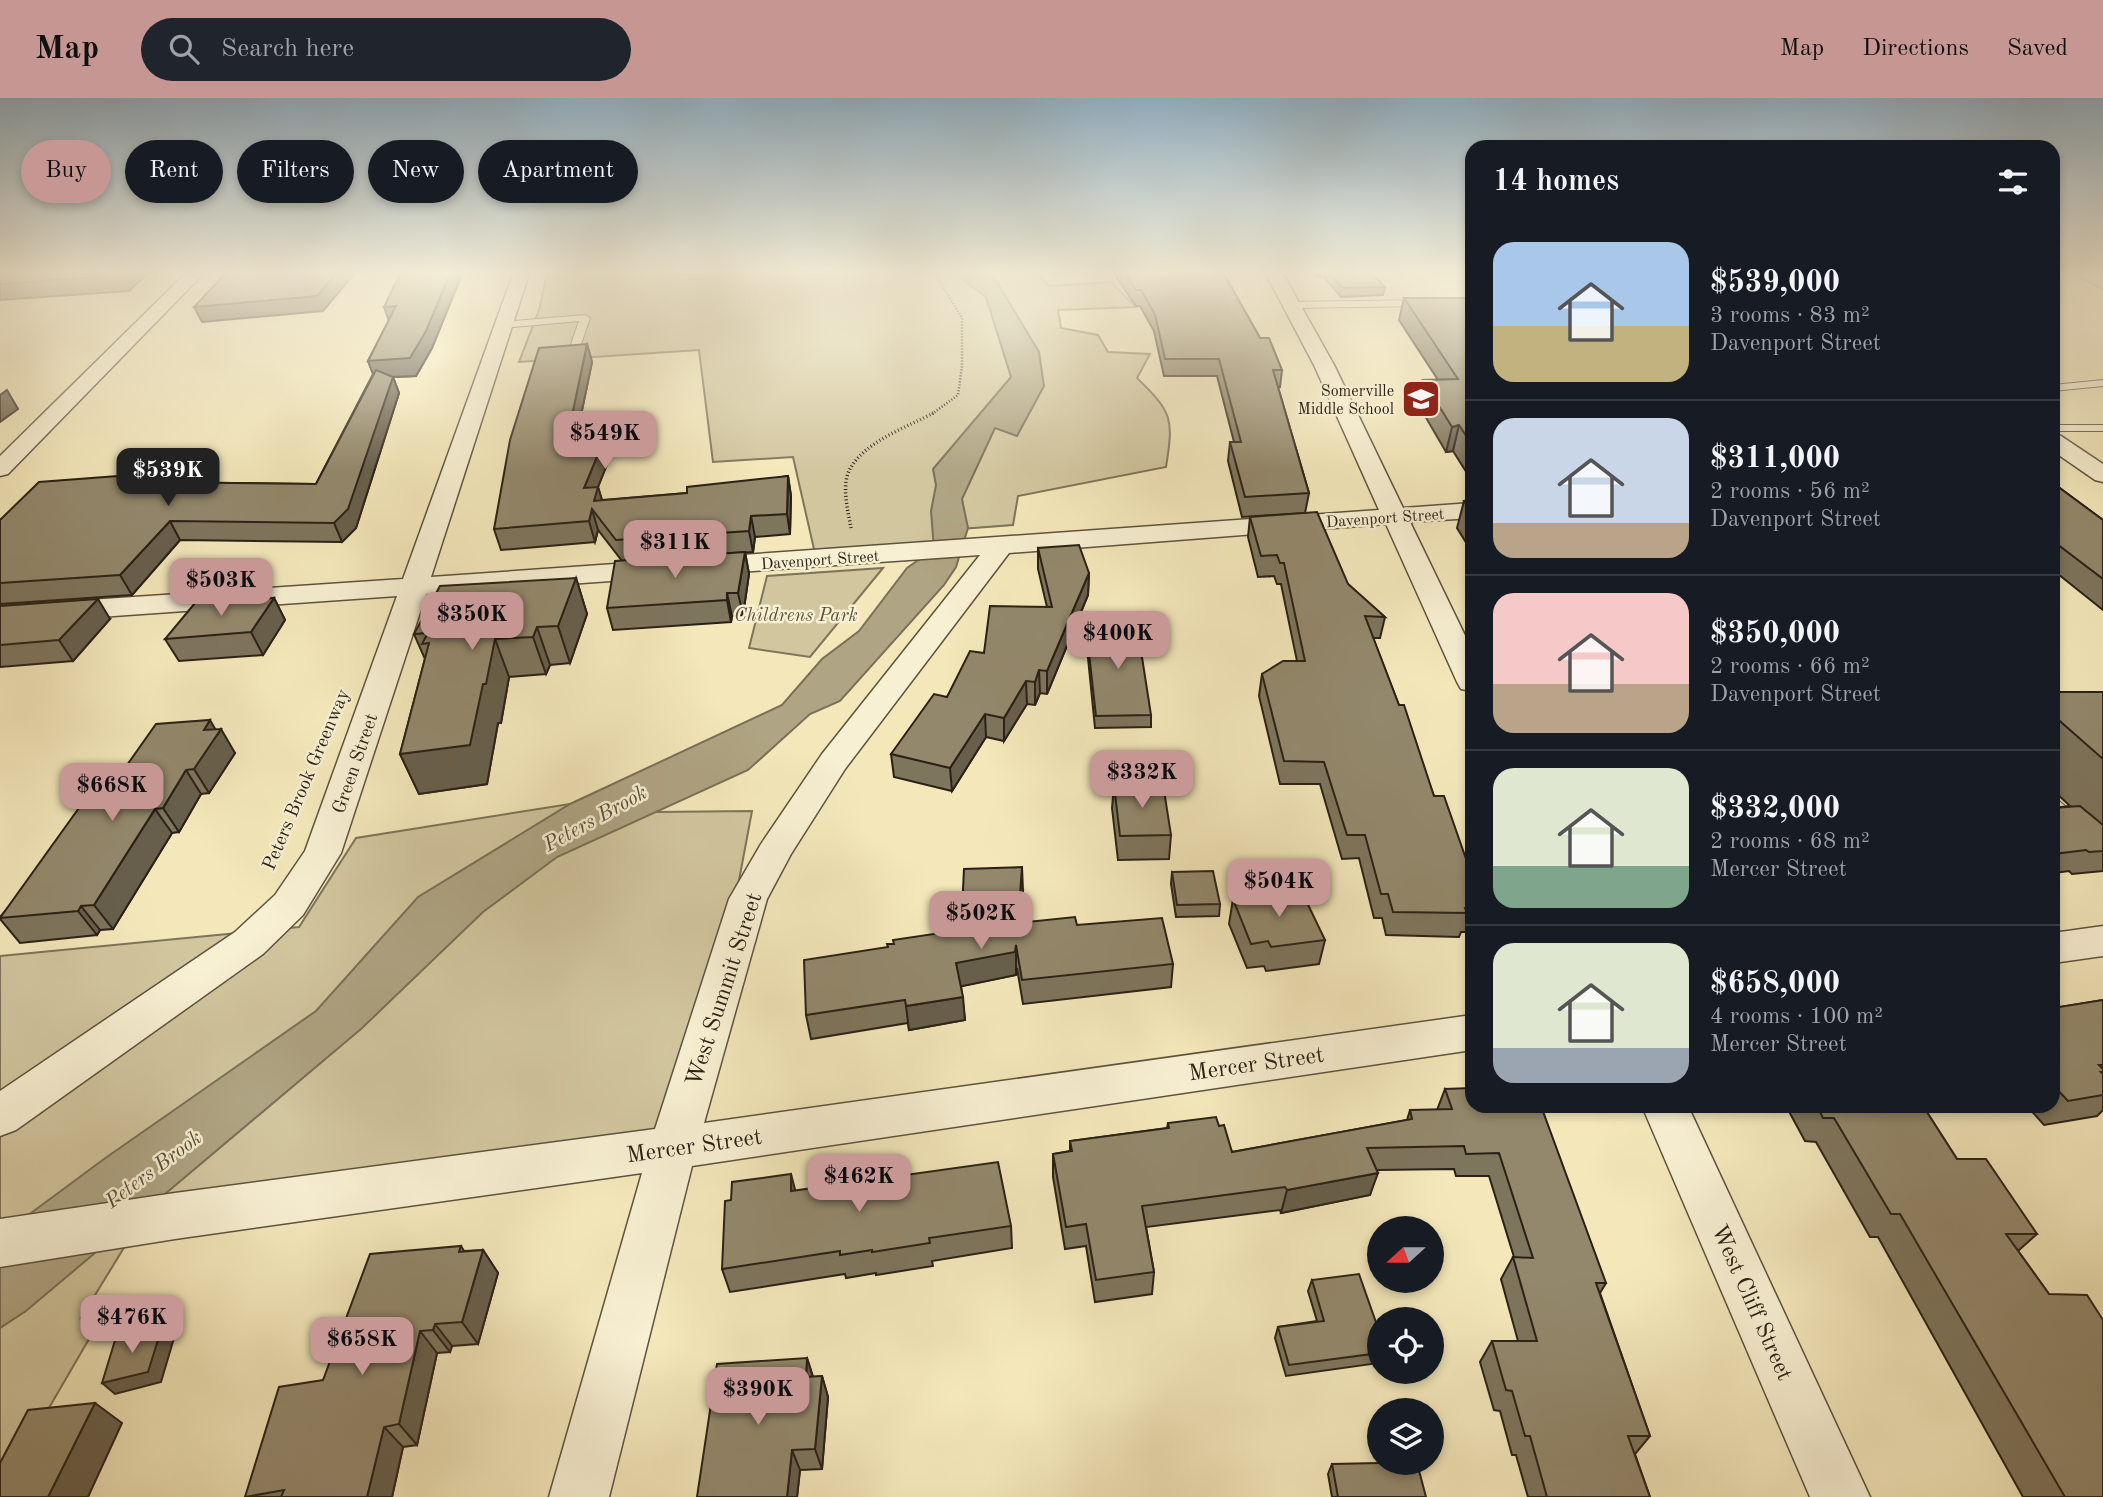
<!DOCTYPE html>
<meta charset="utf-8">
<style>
:root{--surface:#171b24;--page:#20242c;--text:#f1f3f6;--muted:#9ea1a6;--line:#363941;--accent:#c59692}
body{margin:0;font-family:"Old Standard TT",serif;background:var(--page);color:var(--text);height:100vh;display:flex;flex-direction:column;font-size:26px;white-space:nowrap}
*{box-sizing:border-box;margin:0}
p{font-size:23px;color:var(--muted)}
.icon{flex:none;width:38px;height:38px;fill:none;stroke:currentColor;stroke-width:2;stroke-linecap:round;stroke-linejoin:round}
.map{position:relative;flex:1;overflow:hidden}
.panel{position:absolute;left:1465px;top:42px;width:595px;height:973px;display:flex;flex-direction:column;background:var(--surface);border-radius:21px;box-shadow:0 4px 10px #0003}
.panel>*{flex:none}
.hud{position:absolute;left:21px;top:42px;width:665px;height:63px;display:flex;gap:14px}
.needle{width:46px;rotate:249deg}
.buttons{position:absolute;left:1367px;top:1118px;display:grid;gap:14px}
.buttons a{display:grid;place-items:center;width:77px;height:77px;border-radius:50%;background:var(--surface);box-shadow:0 4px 10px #0003;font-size:35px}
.price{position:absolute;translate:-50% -60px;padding:0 16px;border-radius:14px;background:var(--accent);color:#111;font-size:23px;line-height:46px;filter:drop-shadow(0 2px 4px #0008)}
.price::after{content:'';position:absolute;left:50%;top:42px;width:21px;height:16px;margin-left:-10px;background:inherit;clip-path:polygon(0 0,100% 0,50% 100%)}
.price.selected{background:#222;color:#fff}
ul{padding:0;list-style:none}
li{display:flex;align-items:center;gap:21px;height:175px;padding:0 28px}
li+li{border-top:2px solid var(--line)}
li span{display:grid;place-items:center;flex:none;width:196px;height:140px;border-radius:21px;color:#555}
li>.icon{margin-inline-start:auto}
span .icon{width:84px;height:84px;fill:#fffc;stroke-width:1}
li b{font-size:30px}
h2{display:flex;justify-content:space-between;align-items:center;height:84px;padding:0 28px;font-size:30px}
.pill{padding:0 24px;border-radius:32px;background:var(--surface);box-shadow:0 4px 10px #0003;font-size:24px;line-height:63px}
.pill.selected{background:var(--accent);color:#111}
header{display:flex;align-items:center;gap:42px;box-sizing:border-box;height:98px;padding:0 35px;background:var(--accent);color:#111}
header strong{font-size:33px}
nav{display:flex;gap:38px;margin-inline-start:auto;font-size:24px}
.search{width:490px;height:63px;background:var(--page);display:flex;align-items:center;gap:18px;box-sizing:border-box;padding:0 24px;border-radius:38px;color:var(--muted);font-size:26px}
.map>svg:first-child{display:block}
.green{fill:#d2c69f;stroke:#7e745a;stroke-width:2}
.water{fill:#afa483;stroke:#7a7057;stroke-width:2}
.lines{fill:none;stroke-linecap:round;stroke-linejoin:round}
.lane-casing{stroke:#5c533f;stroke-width:2}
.street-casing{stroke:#5c533f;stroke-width:3}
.path-far1{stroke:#2a2116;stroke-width:2.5;stroke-dasharray:1 2;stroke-linecap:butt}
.path{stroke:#2a2116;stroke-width:3.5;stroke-dasharray:1 2.5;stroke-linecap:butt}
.lane{fill:#f8f0d3;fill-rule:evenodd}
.street{fill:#f8f0d3;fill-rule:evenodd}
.wall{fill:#7e755d;stroke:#2a2116;stroke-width:2}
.shaded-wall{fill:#675f4c;stroke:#2a2116;stroke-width:2}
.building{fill:#93886c;stroke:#2a2116;stroke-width:2}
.labels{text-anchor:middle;stroke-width:5;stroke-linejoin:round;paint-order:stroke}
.far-poi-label{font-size:16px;fill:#2a2116;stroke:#f8f0d3;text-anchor:end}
.far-street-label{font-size:16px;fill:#2a2116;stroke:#f8f0d3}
.park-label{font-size:19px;font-style:italic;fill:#5c533f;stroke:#f8f0d3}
.street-label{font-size:19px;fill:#2a2116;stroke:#f8f0d3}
.water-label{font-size:21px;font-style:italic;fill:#594f3c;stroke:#f8f0d3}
.near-street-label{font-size:23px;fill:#2a2116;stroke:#f8f0d3}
</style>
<header>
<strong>Map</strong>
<div class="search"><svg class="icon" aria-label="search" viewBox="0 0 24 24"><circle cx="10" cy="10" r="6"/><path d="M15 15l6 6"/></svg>Search here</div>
<nav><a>Map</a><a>Directions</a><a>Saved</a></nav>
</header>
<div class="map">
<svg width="2103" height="1399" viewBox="0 0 2103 1399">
<rect width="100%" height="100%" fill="#f4e8bb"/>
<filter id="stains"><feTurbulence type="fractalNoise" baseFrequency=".00286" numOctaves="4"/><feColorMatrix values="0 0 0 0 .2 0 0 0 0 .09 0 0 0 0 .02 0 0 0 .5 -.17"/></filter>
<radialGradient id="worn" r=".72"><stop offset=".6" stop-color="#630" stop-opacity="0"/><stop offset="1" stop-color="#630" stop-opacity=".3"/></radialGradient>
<g class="green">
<path d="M547,176H1038L1049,188L1111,184L1136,209L1058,212L1061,230L1098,237L1108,254L1150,256L1137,280C1172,314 1174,320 1166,369L1018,398L1013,427L934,433L935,451L816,460L793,359L713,364L699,252L519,264L539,212Z"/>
<path d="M883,470L810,559L749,550L767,478Z"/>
<path d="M570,706L654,714L752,713L690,1044L136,1130L81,1220L103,1217L0,1394V858L299,829L356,740Z"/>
</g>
<path class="water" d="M956,176H992L1039,254L1044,288L1017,338L995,330L962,401L968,430L956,469L944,487L840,603L810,616L748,672L557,759L483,814L361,931L26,1213L0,1230V1138L104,1061L316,913L418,799L570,706L782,607L822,561L859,533L907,470L934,451L931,413L936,387L933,371L1011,279L986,199Z"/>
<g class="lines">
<g class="lane-casing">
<g id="lane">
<path d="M1425,202L1438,207H1472V213H1437L1424,208L1291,210L1287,207L1291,204Z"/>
<path d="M585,217L590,220L579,252L574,255L569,252L579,223L503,230L498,227L503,224Z"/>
<path d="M2103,282V288L2053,293V287Z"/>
<rect x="2053" y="327" width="50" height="6"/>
<path d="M2053,701L2059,703L2103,739V755L2097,753L2053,716Z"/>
</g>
</g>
<g class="street-casing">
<g id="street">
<path d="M185,176H203L8,376L0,378V358Z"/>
<path d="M513,176H529L431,479L1379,412L1314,267L1266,176H1283L1334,267L1403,410L1472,405V420L1410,424L1472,552V593L1461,591L1457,584L1386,426L1009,455L845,671L791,756L767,801L704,1025L1472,917V952L692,1068L609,1399H549L642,1075L175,1141L0,1169V1121L175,1095L655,1031L729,801L761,746L822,656L980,457L426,496L341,755L303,817L263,856L16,1032L0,1038V993L235,834L275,797L305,753L397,498L0,526V508L403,481Z"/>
<path d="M2053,336L2061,338L2103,366V384L2095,382L2053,353Z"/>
<path d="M2103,828V858L2053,865V835Z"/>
<path d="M1642,1008H1688L1870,1399H1810Z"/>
</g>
</g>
<g class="path-far1">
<path d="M2073,176L2103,191"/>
<path d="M932,316L958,297L962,268V220L935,176"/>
</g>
<path class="path" d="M851,430C848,413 841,387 850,371C865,343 908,329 935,314"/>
<use href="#lane" class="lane"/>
<use href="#street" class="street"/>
</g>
<g class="wall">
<path d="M400,176H462L432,250L416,278L393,279L399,295L356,430L342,444L180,442L132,497L0,506V422L149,384L316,386L373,276L368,263L389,222Z"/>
<path d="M1114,176H1224L1260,240L1282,272L1280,289H1278L1309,395L1305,415L1242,419L1228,363L1230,344H1234L1217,278H1164L1154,233L1140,208H1136Z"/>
<path d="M1316,176H1372L1385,189L1383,197L1341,199L1324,179H1318Z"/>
<path d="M1404,200H1472V383L1453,353L1446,354L1418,306L1423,282H1438L1399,222Z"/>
<path d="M587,246L592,264L579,327L616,344L598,389L602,402L687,395L788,378L791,398L790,436L755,439L753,454L649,461L745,454L749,476L743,517L732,518L731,524L613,532L607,510L622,463L598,432L595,444L501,452L494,431Z"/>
<path d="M2053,385L2103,422V512L2053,472Z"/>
<path d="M1472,402V454L1457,430L1464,403Z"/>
<path d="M1250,419L1348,486L1385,519L1380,540H1373L1434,698L1472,778V834H1461L1459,839L1386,837L1382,820H1374L1359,760L1342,761L1320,686H1280L1259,598L1262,576L1297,563L1281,486H1277L1274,478L1258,479L1248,439Z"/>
<path d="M1038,450L1089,475L1088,497L1047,596L1040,595L1035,607L1027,606L1004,643L986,639L952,693L894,679L891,656L947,599L984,555L1047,509L1038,471Z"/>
<path d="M576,480L587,516L570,565L550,567L546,576L509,579L501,625H498L487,686L419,696L400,656L425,561L414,536Z"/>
<path d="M274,500L285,522L263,557L179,563L165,541Z"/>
<path d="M0,508L110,521L73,563L0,569Z"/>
<path d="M1086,528L1151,617V629L1095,630L1086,540Z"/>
<path d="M2053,594H2103V773L2072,776L2069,773L2053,775V710L2070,708L2053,692Z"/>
<path d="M216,632L235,655L209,695L201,696L179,734L172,735L113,831L100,832L97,837L20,845L0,821V819L103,701Z"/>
<path d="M1114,687L1171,737L1169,761L1118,762L1112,710Z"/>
<path d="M1172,774L1220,806L1219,818L1176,819L1171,786Z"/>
<path d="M1023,793L1020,825L1077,827L1173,866L1171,889L1023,906L1017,870L1016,877L961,888L965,922L909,932L908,925L811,941L806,917L888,849L961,832Z"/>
<path d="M1233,801L1325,842L1319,866L1266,873L1264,868L1247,870L1229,826Z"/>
<path d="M2103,902V1012L2097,1018L2044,1027L2027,1008H2053V910Z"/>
<path d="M1445,991L1606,1185L1600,1195L1650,1338L1635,1356L1650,1399H1528L1516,1357H1512L1500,1313L1494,1312L1480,1264L1492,1243H1518L1501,1181L1513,1159H1514L1489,1078H1456L1454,1071L1377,1072L1370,1097L1281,1115L1280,1112L1146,1129L1154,1174L1152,1196L1095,1204L1086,1148L1065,1151L1053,1079V1056L1070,1053V1043L1167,1030L1168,1025L1219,1028L1232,1054L1407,1022L1410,1012H1437Z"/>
<path d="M1786,1008H1923L1957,1061L2037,1136L2018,1153L2049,1196L2103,1399H2023L1878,1139H1870L1816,1044L1805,1043Z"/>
<path d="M796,1093L1011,1128L1012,1150L932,1163L933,1168L876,1177V1175L846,1180L845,1176L730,1194L722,1171Z"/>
<path d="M461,1148L464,1153L483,1152L498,1175L478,1246L452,1248L450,1254L437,1255L417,1347L403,1349L392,1399H245L323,1282Z"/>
<path d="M1312,1182L1379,1255V1265L1286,1278L1275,1240L1278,1229L1317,1223L1308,1193Z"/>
<path d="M807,1260L813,1279L822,1278L828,1299L822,1371L800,1372L797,1399H697Z"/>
<path d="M1332,1366L1426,1399H1332L1328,1376Z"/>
</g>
<g class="shaded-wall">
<path d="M122,176H147L129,193L0,202V186Z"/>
<path d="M336,176H354L323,213L202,224L194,209Z"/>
<path d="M450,176H462L432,250L416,278L393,279L399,295L356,430L342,444L334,425L375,281L368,263Z"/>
<path d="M396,208L390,226L384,209Z"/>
<path d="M587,246L592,264L575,346L570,327Z"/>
<path d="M7,292L18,311L0,324V297Z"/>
<path d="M611,325L616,344L598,389L604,409L601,422L584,390Z"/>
<path d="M1459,327L1453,353L1446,354L1452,329Z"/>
<path d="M145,376L155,394L138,384Z"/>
<path d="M788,378L791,398L790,436L787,416Z"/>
<path d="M592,411L598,432L595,444L589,423Z"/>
<path d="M751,418L755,439L753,454L749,433Z"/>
<path d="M170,423L180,442L132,497L120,477Z"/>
<path d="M745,454L749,476L743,517L738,495Z"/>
<path d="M1089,475L1088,497L1047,596V573Z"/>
<path d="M576,480L587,516L570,565L558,528Z"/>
<path d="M727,495L732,518L731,524L727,502Z"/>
<path d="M274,500L285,522L263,557L251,534Z"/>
<path d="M98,501L110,521L73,563L59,542Z"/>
<path d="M537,529L550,567L546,576L533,539Z"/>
<path d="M495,541L509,579L501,625H498L487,686L419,696L400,656L483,586Z"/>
<path d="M1039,572L1040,595L1035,607V584Z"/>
<path d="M1026,583L1027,606L1004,643V620Z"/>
<path d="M985,616L986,639L952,693L950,670Z"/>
<path d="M210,622L218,636L221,631L235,655L209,695L194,671L204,632Z"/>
<path d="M186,672L201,696L179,734L163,710Z"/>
<path d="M155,711L172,735L113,831L94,807Z"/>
<path d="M1022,769L1023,793L1018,849V825Z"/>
<path d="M81,808L100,832L97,837L78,813Z"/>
<path d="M1016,847V877L958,889L956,865Z"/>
<path d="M963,899L965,922L909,932L906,908Z"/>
<path d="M1378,1075L1370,1097L1281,1115L1287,1092Z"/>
<path d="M791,1076L797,1099L791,1093Z"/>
<path d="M483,1152L498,1175L478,1246L462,1224Z"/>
<path d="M435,1226L452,1248L450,1254L433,1232Z"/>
<path d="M162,1229L174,1240L161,1284L115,1296L102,1285Z"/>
<path d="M420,1233L437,1255L417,1347L399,1326Z"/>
<path d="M807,1260L814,1282L806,1279Z"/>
<path d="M822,1278L828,1299L822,1371L815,1351Z"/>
<path d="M95,1305L122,1325L88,1399H48Z"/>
<path d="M384,1329L403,1349L392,1399H367Z"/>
<path d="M792,1352L800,1372L797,1399H787Z"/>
</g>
<g class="building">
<path d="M0,176H122L121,177L0,186Z"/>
<path d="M225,176H336L317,198L194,209Z"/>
<path d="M400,176H450L426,233L410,260L368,263L396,208L384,209Z"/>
<path d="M1125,176H1224L1260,240H1269L1282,272H1273L1309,395L1245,399L1230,344H1241L1219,261H1165L1155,216L1141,192H1136Z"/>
<path d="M1330,176H1372L1385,189L1343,190Z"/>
<path d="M1404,200H1472V347L1459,327L1452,329L1423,282L1458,281Z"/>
<path d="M587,246L570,327L611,325L584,390L598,389L594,403L687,395V389L788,378L787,416L751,418L749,433L616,442L592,411L589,423L494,431L510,342L539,250Z"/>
<path d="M376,272L393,279L348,411L334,425L170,423L120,477L0,485V422L39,384L145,376L138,384L316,386Z"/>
<path d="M2053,385L2103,422V481L2057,446H2053Z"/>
<path d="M1472,402V415L1464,403Z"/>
<path d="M1317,414L1348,486L1385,519L1365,518L1399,607H1404L1434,698H1444L1472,778V810H1465L1467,815L1393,814L1388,796H1381L1365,737H1347L1324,664L1284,663L1262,576L1283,563H1305L1284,465H1280L1277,457L1261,458L1250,419Z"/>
<path d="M1079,447L1089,475L1047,573L1039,572L1035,584L1026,583L1004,620L985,616L950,670L891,656L934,596L947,599L970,553L984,555L990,508L1052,509L1038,450Z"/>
<path d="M745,454L738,495H727V502L607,510L615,463Z"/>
<path d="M576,480L558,528L537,529L533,539L495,541L486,586H483L470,647L400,656L429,545L422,546L428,535L414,536L440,488Z"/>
<path d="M274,500L251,534L165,541L195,505Z"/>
<path d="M98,501L59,542L0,547V508Z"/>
<path d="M1137,527L1151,617L1096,618L1086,528Z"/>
<path d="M2053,594H2103V661L2053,617Z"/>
<path d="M210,622L204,632L221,631L194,671L186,672L163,710L155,711L94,807L81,808L78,813L0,820L84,703L103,701L156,626Z"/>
<path d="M1163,686L1171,737L1120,738L1114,687Z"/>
<path d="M2080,708L2103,727V753L2089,754L2086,752L2053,756V710Z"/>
<path d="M1022,769L1018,825L1075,819L1077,827L1162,820L1173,866L1022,882L1016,847L1015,854L956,865L963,899L906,908L905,902L806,917L804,862L888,849L887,846H894L893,842L961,832L964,771Z"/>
<path d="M1213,773L1220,806L1177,807L1172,774Z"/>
<path d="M1301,792L1325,842L1271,849L1268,843L1251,846L1233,801Z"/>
<path d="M2103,902V967H2099L2103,971V974H2101L2103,976V997L2068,1003L2053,987V910Z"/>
<path d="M1472,990V1008H1541L1606,1185H1596L1650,1338H1628L1650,1399H1547L1530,1338H1525L1512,1293L1506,1292L1492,1243H1537L1513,1159L1533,1160L1499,1055L1466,1056L1464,1048L1367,1050L1378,1075L1287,1092L1285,1089L1142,1108L1154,1174L1096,1182L1086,1126L1066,1129L1053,1056L1072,1053L1070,1043L1169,1030L1168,1025L1216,1019L1219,1028L1224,1027L1232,1054L1412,1021L1410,1012L1452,1011L1445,991Z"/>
<path d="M1817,1008H1923L1957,1061H1986L2037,1136H2006L2049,1196L2087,1197L2103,1222V1399H2065L1900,1116H1891L1834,1020H1823Z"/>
<path d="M998,1064L1011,1128L929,1140L930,1145L872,1154V1152L840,1157V1153L722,1171L725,1103L731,1102L732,1084L791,1076V1093Z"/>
<path d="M461,1148L459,1154L483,1152L462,1224L435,1226L433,1232L420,1233L399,1326L384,1329L367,1399H281L284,1392L245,1399L279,1289L323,1282L370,1156Z"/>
<path d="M1359,1176L1379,1233V1255L1289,1267L1278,1229L1324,1223L1312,1182Z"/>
<path d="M162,1229L148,1274L102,1285L116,1239Z"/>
<path d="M807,1260L806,1279L822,1278L815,1351L792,1352L787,1399H697L717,1266Z"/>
<path d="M95,1305L48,1399H0V1365L28,1312Z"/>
<path d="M1379,1365H1417L1426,1399H1338L1332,1366Z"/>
</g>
<linearGradient id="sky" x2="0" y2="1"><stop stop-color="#91aec0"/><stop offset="0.47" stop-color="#faf5e0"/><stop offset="1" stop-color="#faf5e0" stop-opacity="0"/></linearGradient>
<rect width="2103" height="372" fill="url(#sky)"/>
<defs>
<g id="school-square" transform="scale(2.0125)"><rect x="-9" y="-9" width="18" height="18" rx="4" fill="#8f2418" stroke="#f8f0d3"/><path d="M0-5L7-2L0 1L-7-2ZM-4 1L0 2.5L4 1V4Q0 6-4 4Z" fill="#fff"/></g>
</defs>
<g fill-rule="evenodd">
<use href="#school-square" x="1421" y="301"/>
</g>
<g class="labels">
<g class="far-poi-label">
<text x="1394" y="298">Somerville<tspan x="1394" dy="18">Middle School</tspan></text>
</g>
<g class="far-street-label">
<text transform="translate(1385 419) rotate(-4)" y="6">Davenport Street</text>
<text transform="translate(820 461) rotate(-4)" y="6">Davenport Street</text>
</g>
<g class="park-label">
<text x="796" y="523">Childrens Park</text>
</g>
<g class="street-label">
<text transform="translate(354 665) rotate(-71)" y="7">Green Street</text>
<text transform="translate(305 681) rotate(-67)" y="7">Peters Brook Greenway</text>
</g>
<g class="water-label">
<text transform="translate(595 720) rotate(-29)" y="7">Peters Brook</text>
<text transform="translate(153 1071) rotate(-37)" y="7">Peters Brook</text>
</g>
<g class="near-street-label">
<text transform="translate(723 891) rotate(-72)" y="8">West Summit Street</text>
<text transform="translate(1256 965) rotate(-8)" y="8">Mercer Street</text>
<text transform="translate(694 1047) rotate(-8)" y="8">Mercer Street</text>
<text transform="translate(1753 1204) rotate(66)" y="8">West Cliff Street</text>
</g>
</g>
<rect width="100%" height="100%" filter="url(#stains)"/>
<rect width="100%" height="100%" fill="url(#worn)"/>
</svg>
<div class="buttons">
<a><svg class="needle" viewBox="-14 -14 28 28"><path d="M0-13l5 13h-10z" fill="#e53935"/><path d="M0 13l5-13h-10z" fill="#9ea1a6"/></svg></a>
<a><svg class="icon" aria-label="locate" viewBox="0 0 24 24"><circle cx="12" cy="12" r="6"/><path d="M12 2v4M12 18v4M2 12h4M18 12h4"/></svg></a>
<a><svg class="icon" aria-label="layers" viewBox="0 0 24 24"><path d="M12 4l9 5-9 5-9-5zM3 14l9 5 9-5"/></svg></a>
</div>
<b class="price" style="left:605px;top:373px">$549K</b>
<b class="price selected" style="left:168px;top:410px">$539K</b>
<b class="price" style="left:675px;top:482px">$311K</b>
<b class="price" style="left:221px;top:520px">$503K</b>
<b class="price" style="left:472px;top:554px">$350K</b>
<b class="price" style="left:1118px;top:573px">$400K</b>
<b class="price" style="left:1142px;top:712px">$332K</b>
<b class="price" style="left:112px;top:725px">$668K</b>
<b class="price" style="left:1279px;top:821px">$504K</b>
<b class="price" style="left:981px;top:853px">$502K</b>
<b class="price" style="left:859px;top:1116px">$462K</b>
<b class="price" style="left:132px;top:1257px">$476K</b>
<b class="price" style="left:362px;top:1279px">$658K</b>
<b class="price" style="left:758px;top:1329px">$390K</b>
<div class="hud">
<a class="pill selected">Buy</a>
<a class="pill">Rent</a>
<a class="pill">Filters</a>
<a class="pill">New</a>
<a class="pill">Apartment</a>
</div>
<section class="panel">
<h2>14 homes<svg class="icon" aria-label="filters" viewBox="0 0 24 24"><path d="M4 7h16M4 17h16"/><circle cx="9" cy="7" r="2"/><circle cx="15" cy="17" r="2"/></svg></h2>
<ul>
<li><span style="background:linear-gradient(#a9c7e8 60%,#c2b280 0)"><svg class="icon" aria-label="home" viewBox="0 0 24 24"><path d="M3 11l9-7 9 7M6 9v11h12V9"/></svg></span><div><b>$539,000</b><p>3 rooms · 83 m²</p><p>Davenport Street</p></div></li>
<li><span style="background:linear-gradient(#c9d6e8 75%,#b9a48a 0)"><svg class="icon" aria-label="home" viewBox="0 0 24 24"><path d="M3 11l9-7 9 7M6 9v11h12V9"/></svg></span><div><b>$311,000</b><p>2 rooms · 56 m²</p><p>Davenport Street</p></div></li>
<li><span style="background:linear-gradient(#f6c9c9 65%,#b9a48a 0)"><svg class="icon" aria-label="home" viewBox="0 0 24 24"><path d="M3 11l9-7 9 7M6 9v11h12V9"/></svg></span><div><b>$350,000</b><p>2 rooms · 66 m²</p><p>Davenport Street</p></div></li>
<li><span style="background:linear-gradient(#dfe7d0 70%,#7fa58c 0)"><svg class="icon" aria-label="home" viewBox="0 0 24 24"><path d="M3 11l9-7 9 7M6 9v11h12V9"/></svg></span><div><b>$332,000</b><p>2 rooms · 68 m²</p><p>Mercer Street</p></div></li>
<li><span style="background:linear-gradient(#dfe7d0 75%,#9aa5b1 0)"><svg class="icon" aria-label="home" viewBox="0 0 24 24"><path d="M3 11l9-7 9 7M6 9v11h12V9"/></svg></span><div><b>$658,000</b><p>4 rooms · 100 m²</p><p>Mercer Street</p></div></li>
</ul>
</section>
</div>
